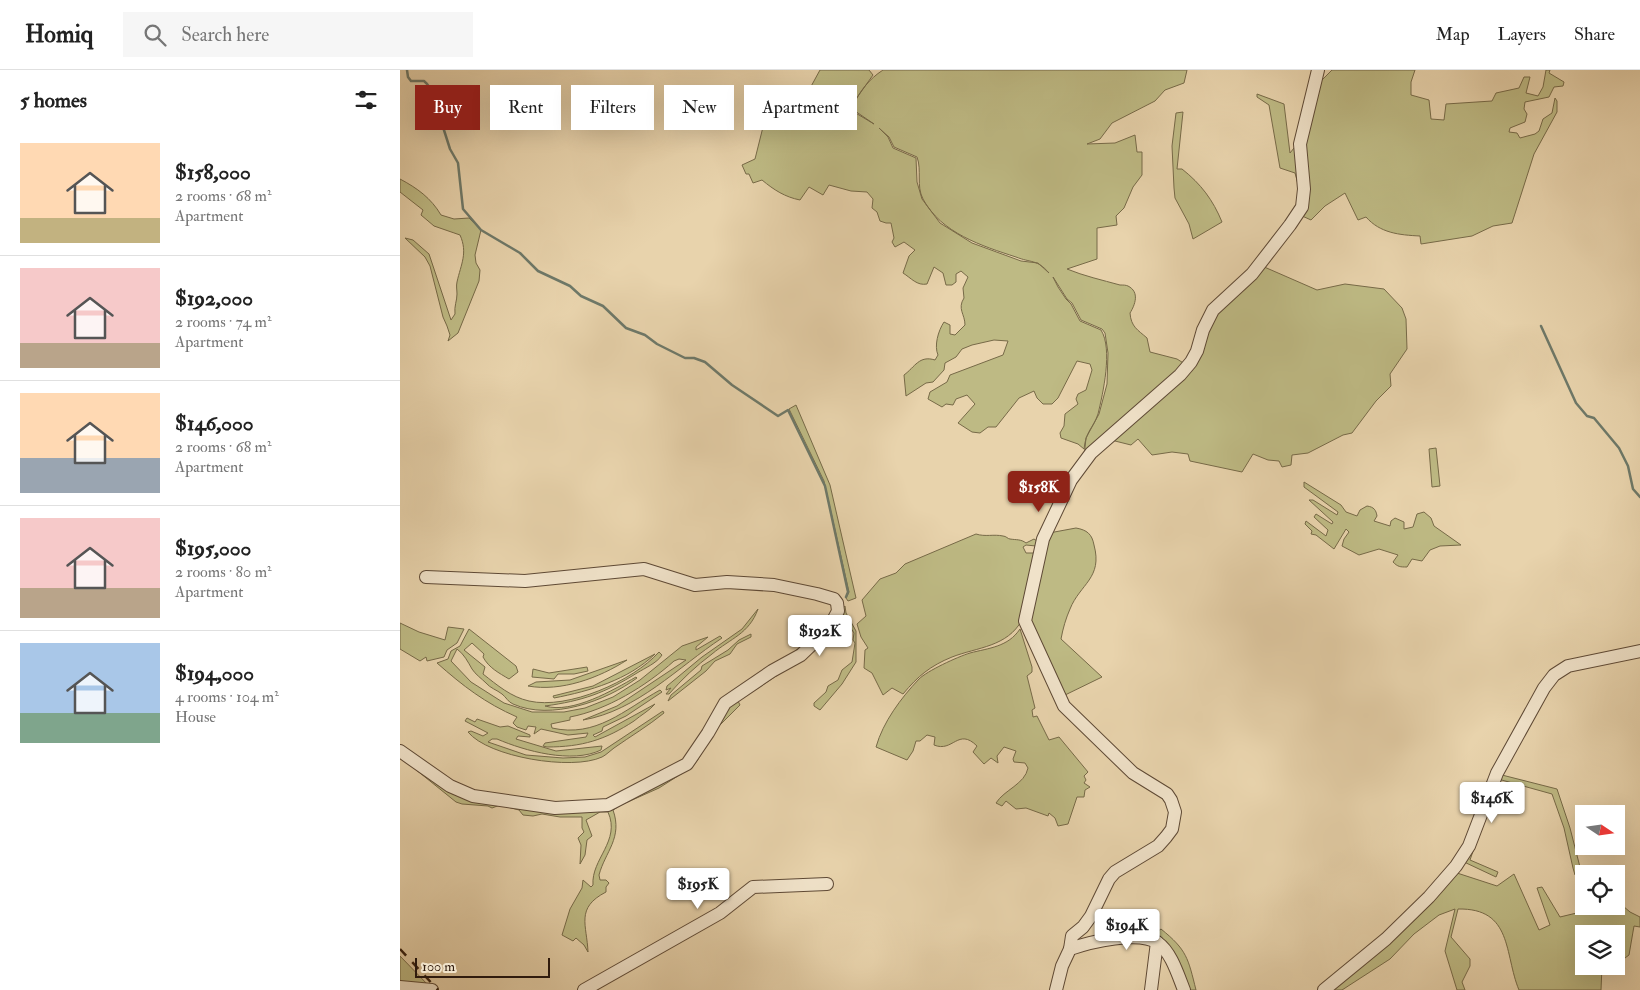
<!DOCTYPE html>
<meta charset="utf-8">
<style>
:root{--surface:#fff;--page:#f6f6f6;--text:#222;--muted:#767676;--line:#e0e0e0;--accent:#8f2418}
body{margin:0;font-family:"IM FELL Double Pica",serif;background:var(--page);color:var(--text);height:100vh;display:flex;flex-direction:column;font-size:19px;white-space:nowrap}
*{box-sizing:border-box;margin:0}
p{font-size:16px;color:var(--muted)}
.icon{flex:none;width:28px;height:28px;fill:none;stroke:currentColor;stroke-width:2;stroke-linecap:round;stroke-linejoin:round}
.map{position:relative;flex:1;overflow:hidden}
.sheet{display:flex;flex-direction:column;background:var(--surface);width:400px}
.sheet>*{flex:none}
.guide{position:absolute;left:15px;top:15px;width:475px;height:45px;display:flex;gap:10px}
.needle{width:32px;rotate:103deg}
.controls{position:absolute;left:1175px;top:735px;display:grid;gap:10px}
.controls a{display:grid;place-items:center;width:50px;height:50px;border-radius:0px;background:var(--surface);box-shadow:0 5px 20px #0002;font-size:25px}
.scale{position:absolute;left:15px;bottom:12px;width:135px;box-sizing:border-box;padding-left:5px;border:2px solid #301b0d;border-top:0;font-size:14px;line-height:18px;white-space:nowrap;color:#301b0d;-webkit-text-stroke:4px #f0e2c9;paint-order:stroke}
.price{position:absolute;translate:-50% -42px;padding:0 11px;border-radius:5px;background:#fff;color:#222;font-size:16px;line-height:32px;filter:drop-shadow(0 1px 2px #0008)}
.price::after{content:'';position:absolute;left:50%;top:30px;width:15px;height:11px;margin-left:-8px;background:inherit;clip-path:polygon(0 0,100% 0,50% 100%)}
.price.active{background:var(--accent);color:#fff}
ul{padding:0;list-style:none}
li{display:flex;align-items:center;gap:15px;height:125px;padding:0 20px}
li+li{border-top:1px solid var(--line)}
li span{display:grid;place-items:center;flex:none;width:140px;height:100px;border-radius:0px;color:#555}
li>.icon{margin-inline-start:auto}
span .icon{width:60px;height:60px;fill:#fffc;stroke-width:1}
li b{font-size:21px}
h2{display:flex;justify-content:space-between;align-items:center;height:60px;padding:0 20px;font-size:21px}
.chip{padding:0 18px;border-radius:0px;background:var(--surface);box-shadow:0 5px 20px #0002;font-size:18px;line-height:45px}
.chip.active{background:var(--accent);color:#fff}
header{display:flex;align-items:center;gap:30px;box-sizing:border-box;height:70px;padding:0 25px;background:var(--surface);border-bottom:1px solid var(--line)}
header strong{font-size:24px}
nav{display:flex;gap:28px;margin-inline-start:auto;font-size:18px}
.search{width:350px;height:45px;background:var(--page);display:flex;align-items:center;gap:12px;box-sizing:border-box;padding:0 18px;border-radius:0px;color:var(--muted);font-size:19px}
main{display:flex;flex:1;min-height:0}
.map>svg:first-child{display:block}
.green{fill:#beba84;stroke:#776a48;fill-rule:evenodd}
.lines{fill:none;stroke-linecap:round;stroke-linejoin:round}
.stream{stroke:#6e7969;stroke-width:2.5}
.minor-casing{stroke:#5e4935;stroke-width:14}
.minor{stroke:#f0e2c9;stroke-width:12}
.rail{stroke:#301b0d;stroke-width:2.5;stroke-dasharray:9 9;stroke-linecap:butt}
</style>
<header>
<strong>Homiq</strong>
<div class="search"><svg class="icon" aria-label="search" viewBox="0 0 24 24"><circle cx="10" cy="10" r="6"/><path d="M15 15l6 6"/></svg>Search here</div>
<nav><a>Map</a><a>Layers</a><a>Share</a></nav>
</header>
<main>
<section class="sheet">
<h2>5 homes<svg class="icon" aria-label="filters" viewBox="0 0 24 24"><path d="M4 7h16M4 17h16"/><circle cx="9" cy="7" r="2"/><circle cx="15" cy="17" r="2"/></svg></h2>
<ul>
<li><span style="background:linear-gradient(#ffd9b3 75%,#c2b280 0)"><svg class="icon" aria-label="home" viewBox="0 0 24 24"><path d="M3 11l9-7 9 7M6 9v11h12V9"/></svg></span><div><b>$158,000</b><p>2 rooms · 68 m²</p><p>Apartment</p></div></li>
<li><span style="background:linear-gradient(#f6c9c9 75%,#b9a48a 0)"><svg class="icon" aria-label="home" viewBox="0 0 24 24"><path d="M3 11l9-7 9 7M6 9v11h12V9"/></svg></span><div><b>$192,000</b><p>2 rooms · 74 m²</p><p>Apartment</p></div></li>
<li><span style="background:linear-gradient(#ffd9b3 65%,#9aa5b1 0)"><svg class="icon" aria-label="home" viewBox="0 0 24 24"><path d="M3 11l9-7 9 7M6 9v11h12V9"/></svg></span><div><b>$146,000</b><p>2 rooms · 68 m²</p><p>Apartment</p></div></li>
<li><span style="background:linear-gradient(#f6c9c9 70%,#b9a48a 0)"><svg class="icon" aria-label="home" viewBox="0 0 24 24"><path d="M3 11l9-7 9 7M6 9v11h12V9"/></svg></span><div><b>$195,000</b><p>2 rooms · 80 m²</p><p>Apartment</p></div></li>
<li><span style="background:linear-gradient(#a9c7e8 70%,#7fa58c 0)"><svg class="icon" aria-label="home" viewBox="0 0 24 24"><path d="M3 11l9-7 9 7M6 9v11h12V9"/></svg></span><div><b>$194,000</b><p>4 rooms · 104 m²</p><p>House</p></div></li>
</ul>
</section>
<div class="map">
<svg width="1240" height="920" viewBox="0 0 1240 920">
<rect width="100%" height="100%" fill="#e8d3ac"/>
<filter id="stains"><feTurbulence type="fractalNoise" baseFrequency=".004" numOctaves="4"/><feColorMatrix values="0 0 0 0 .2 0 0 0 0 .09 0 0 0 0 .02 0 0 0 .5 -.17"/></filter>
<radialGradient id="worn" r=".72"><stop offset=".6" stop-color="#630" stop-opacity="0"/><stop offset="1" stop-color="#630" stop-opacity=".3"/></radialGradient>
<g class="green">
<path d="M420,0H469L473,5L451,36L454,42L474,54L455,41L453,36C459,22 469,9 483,0H787L784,13L765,20L755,31L712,53L700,69L687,74L715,73L735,65L737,82H742V105L733,117L724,138L716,146L717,155L697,158V189L667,199C684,206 702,210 720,215C723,215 726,215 728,216C740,222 735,235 730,243C731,257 738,260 747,268L750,282L777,289L785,294L684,387L686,368L699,344L707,314L708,283L705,263L702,259L681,250L672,233L667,229L653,207L658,217L666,229L671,234L680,251L701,260C713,279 703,323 698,344C693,359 686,360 684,379L678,374L661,368L660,363L664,356L665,344L678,334L676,329L678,324L686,320L692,300L690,294L677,291L658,328L652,334H643L637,328L634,321L619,328L596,357H588L580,363L572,362L558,353L575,334L567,325L556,329L553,335L546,334L542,337L528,329L530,322L547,312L550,305L603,285L608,271L594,270L572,275L562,279L556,287L545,293L544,300L533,312L526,313L506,326L504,305C515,297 519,285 535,290L538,285C534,276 538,261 544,252L550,255V264L555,265L565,255C565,244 557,239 564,228L563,218L568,207L561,201L556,204V212L552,215H546L543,203L534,197L527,214C517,216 511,208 503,203L509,186L515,180L504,172L495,177L492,172L494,168L491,153H486L480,151L477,142L472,138L473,129L467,122L451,121L429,115L423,125L409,117L400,130C385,127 374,120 362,110L353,113L349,104H346L342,95L355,89L364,53L369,44L381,45L389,38H394L397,42ZM479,58L489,67L494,77L517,87C522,100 516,116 523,129C541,163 582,176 616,187C631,193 637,189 649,203L638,193L621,191L572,173L540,153L522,129L517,112L516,88L493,78L488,67Z"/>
<path d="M932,0H1015L1011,12V25L1029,30L1031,49L1044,50L1046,34L1092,31L1096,23L1119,18L1124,7H1130L1126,23L1138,26L1143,17L1146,0H1150L1149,3L1164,12L1163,16L1154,17L1149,27L1125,32L1124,39L1127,44L1125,52L1110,58L1109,62L1117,63L1120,68L1135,64L1139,61L1143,49L1152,43L1155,28L1157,31V42L1134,84L1112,153L1093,156L1072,166L1021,174L1020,166C999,165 980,163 966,147L958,150L945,123L925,136L911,150L900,145L903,74L918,14Z"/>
<path d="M857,24L884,34L890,83L898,73L902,129L895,103L880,98L869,35L857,27Z"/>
<path d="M783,42L777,99H782C801,114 813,130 822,152L793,169L789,154L775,128L774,118L772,76L776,43Z"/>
<path d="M0,109C17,118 31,128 41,145L54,149L69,148L81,160L75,185L76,193L80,200L79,211L58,263L48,271L50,265L47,256L43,247L30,196L25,187L5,168L13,170L29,184L51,250L55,244C54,236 57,231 57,224C57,220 56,216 57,212C61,194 68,183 60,165L34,156L21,145L23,140L0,122Z"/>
<path d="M862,196L917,220L945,214L984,219L1002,238L1006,249L1007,279L990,304L991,316L976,331L952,363L943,365L908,383L892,385L891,395L882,397L879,391L868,390L853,384L842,402L790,391L788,384L772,382L752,385L738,369L731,375L711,370L766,323L811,248Z"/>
<path d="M396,335L430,415L456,528L448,531L446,528L449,522L424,411L389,339Z"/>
<path d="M1036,378L1040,416L1032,417L1029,379Z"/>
<path d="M904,412L941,435L946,442L957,446L960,440L967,436C974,437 976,440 977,446L974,451L990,456L991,451L995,448L1004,452V459L1013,457L1017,444L1024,442L1031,448L1034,456L1061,475L1040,476L1030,480L1022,491L1012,489L1007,497C1000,497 998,497 993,492L998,485L979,479L959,485L942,476L944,469L949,462L946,459L934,479L916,465L911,464L912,461L905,454L906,451L926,466L928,460L914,447L916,444L932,454L933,452L909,430H913L937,445L938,442L904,417Z"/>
<path d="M676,458C687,460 692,464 694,475C703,508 680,514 670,539C666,548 663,558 661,569L702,607L663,626L629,545L649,463Z"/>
<path d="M576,464C585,467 594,464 603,466C606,466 608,469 610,469C616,470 621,469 626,473L634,469L637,471L636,476L626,475L623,477L626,483H634L622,550C607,577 578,577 552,587C530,596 518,606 503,624L492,618L483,625L472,603L464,598L465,580L468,578L461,567L457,554L466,546L462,530L480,509L496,503L505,494Z"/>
<path d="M445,536L446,543L456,561V592L442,614L420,640L414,636V633L426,622L428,616L438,610L442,600L452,592L455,573L453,570L454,563L443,546H441L422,574L413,582L338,631L340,635L317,658L297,691L292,697L259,718L221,735L213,740C223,768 205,782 199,805L200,810H206L209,813L206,817V822C175,838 187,855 188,882L184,875L176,868L173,871L162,865L170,839L182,818L183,810L191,817L193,815C191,789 221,771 208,742H200L186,750L192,766L187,770L185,785L180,794L181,775L178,768L184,762L182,758V747H160L142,744L133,746L123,745L119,740L100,735L92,738L88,736L62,734L56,732L15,699L50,718L188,739L283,699L326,635L369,605Z"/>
<path d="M358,539C349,564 331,568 312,584C296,596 282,609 269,624H266L271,618L266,620L267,616L302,587L342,559Z"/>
<path d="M0,553L19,562L45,570L48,557L64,559L57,573L47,580L44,587L27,591L26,587L20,591L0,579Z"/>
<path d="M69,559L116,596L118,602L109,609C99,603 89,598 83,587L84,584L72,573L64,580L85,597L83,604C97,615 111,627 129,631C168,640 233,611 259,582L262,585C257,593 245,598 237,603C205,623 182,631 145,636C173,644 213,620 236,607L237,608C206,631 151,651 113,634C108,632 106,627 102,624C97,620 90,618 86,613C82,609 75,604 72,599C68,592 64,584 57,579L51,591L71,612L104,633L132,642H164L185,638L213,627L240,610L282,576L308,567L296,577V580L320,566L322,568C278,597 237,641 183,650L217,636L286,590L279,589L274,591C246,616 207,640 170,647V650L151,654L152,658C196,668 224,640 260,620L262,622L226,646L203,657L202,661L193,665L195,667L255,634C249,641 241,645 234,651C205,670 182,677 147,677L143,676L145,673L186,667L188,663L168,665L141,659L134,664L136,657L128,656L126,660L117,657L113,653L117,647C85,633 63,616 37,593L48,589L51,581L60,576Z"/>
<path d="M620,559L632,597V602L627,606L635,638L632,640L633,647L637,646L649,670L659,667L688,702L684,706L686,710L684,713L690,717L685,720L684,727H677L668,754L658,756L655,748L649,743L648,746L626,738L616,739L606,731L602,736L596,733C604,720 625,714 628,698L625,693L614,692L613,689L616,681L604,677L597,686L598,693L591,688L584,694L573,682L577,676C558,657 553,683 534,675L535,667L527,665L520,671H516L513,681L507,690L476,677C483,652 501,628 519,609C527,601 557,587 570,583C589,578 608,577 620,559Z"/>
<path d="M351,564V567L337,574L330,584L315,591L306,601L268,631L271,625L301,600L302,596L328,580L339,570Z"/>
<path d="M255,584C228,610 190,621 154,628L153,626L193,616Z"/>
<path d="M227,590C199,608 161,622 128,616L136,612L170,610Z"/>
<path d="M187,597L188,601L174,604H158L154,609L132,607L133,599L149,603Z"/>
<path d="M263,641L264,643C248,656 231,666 214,678C210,681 206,685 202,687C172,701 88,687 68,662L71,661L83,666L88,663L65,651L67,648L75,652L77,649L100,657L108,656L130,665V667L118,666L116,669L156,681L202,676L201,680C172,694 125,681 97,669H92L88,672L126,685L163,688L185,687L201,682Z"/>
<path d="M1098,704L1157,719L1170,758L1181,801L1184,807V814L1175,805L1173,798L1164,758L1152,724L1098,709L1070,790L1098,802L1096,807L1062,791Z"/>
<path d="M1054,802L1097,816L1114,804L1139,860L1150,855L1137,818L1142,817L1160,847L1189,840L1190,836H1216V830L1230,842L1240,847V857L1234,856L1229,885L1225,888L1216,886V864H1184V896H1202L1201,920H1119C1104,884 1113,838 1058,839L1051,867L1070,889V896L1062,912L1065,920H1057L1045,881L1055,839L1039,845L1014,864L990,889L942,920H927Z"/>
<path d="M761,859C787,880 788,888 796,920H788L751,866Z"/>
<path d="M0,886L29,916L0,913Z"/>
</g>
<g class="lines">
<g class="stream">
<path d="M7,0L8,7L11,11H24C35,20 33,31 28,43L31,49L43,57L50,79L58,93L63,139L81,160L120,183L138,201L170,216L181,226L203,236L226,258L245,265L257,274L285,288H294L305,292L332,315L378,346L388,340L425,416L448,522L446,527"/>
<path d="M1141,256L1176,333L1187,346L1194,348L1219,378L1228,396L1233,419L1240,427"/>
</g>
<g class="minor-casing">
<g id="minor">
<path d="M0,681L50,716L73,726L155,738L208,735L287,694L308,663L325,633L372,601L401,585L429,558L438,541L437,533L434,529L417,524L374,515L327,512L295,515L244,499L125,511L26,507"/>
<path d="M670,879L672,866L683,857L691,846L709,809L715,802L758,776L766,767L772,759L775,742L771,730L767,724L733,703L664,636L625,551L643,469L671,410L691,383L780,305L791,292L797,281L803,260L813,240L852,204L890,155L902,137L904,119L900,74L918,0"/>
<path d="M0,917L32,920"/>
<path d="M184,920L320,843L353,817L427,814"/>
<path d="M656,920L662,896L670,879C690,872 739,860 758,873C771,882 778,905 784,920"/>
<path d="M751,920L757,872"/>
<path d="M924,920L986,869L1029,827L1056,796L1069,776L1097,703L1144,618L1154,605L1168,596L1240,581"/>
</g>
</g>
<use href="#minor" class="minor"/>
<path class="rail" d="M0,879L38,920"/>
</g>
<rect width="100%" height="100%" filter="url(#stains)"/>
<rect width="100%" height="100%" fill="url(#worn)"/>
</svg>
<div class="controls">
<a><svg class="needle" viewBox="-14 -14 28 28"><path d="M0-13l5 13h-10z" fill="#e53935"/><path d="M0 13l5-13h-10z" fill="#767676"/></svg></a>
<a><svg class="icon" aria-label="locate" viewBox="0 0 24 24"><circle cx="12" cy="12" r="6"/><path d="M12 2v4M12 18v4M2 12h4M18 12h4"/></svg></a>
<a><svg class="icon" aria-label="layers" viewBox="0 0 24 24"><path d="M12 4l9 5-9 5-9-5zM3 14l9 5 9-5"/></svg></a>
</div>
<div class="scale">100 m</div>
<b class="price active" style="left:639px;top:443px">$158K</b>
<b class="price" style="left:420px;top:587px">$192K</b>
<b class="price" style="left:1092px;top:754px">$146K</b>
<b class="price" style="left:298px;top:840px">$195K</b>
<b class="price" style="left:727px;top:881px">$194K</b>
<div class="guide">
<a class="chip active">Buy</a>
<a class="chip">Rent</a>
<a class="chip">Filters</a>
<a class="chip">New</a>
<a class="chip">Apartment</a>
</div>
</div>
</main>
